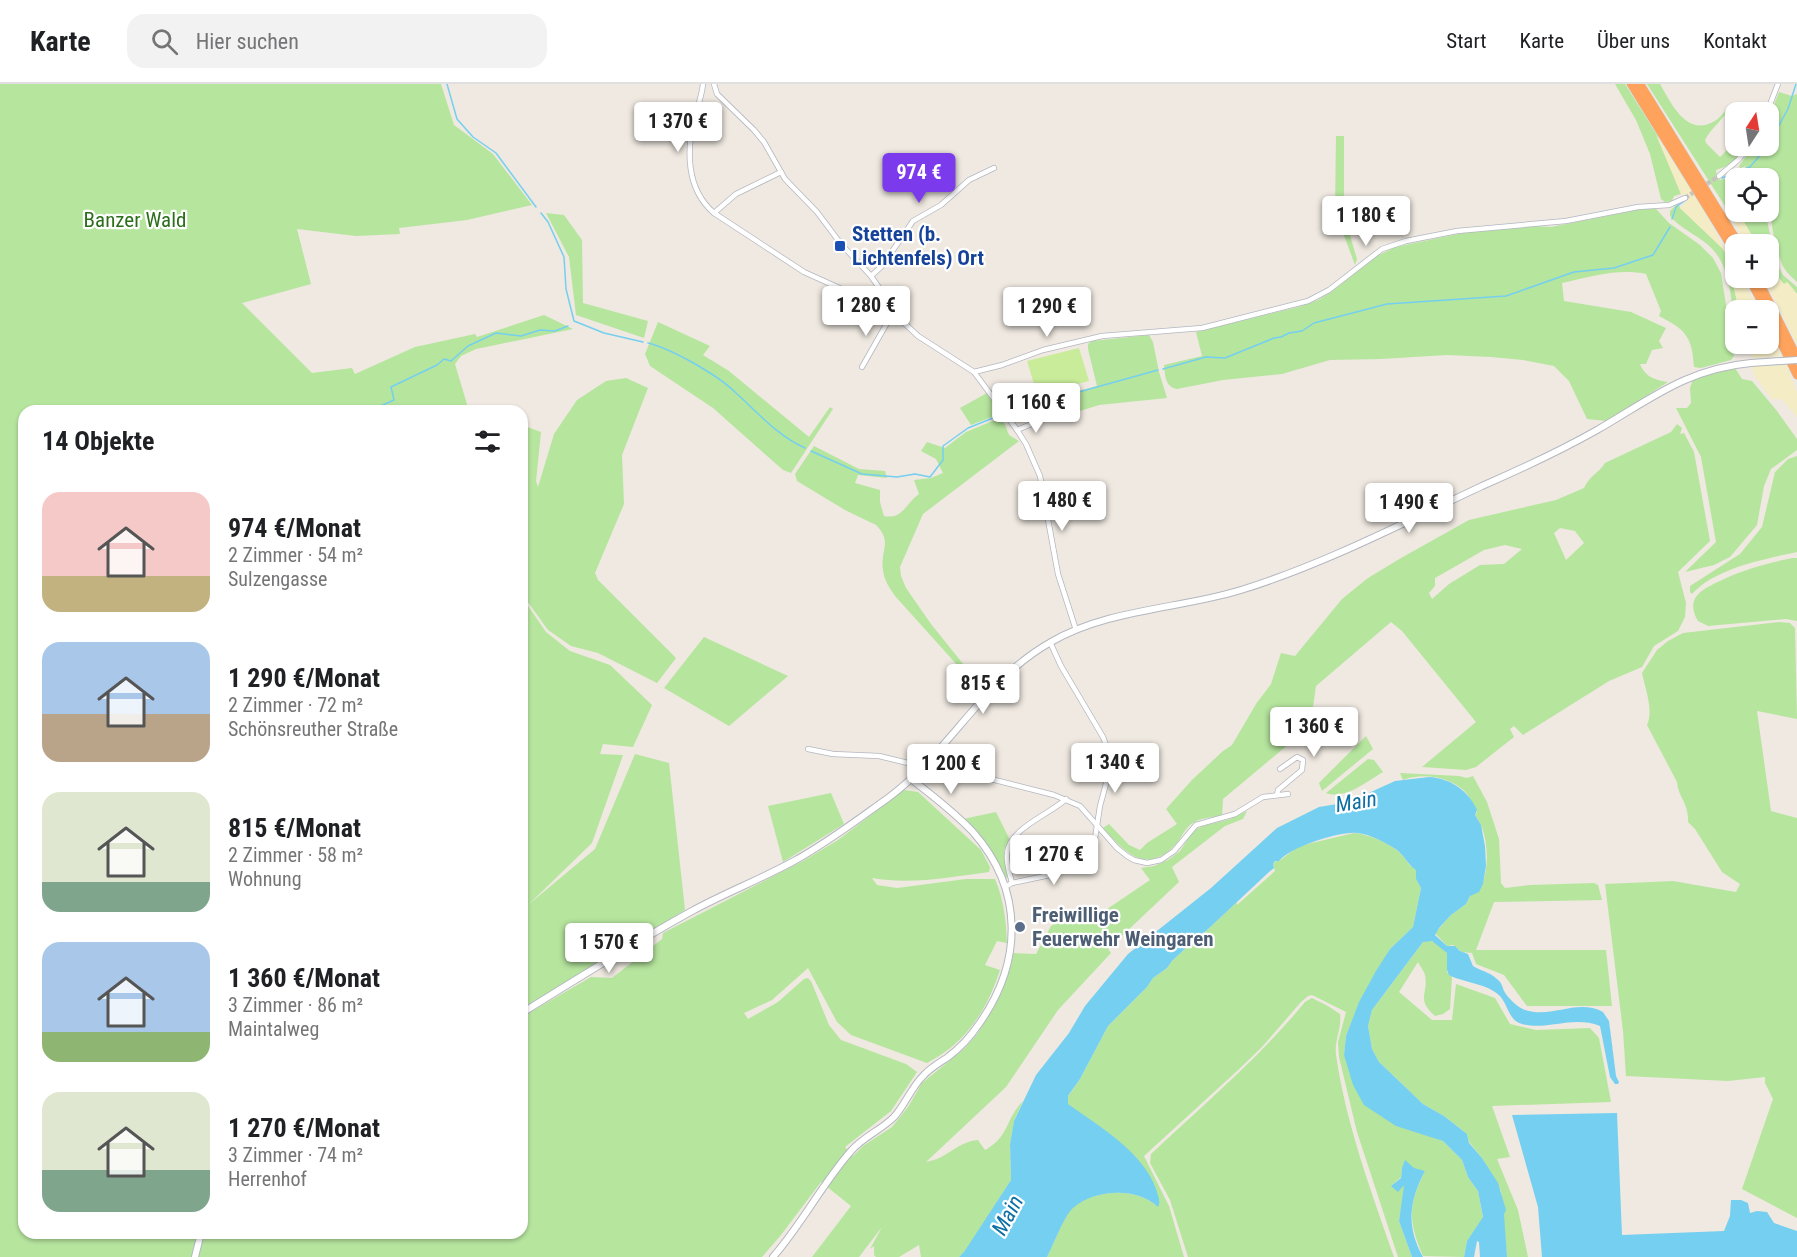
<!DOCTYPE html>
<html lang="de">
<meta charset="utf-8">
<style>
:root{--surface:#fff;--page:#f2f2f2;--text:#202124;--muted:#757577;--line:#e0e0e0;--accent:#7c3aed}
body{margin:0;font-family:"Roboto Condensed",sans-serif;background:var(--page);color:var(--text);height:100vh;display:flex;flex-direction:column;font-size:22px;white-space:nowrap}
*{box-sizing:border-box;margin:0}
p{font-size:20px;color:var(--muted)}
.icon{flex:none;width:33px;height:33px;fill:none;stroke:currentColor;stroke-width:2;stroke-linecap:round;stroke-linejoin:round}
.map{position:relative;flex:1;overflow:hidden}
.panel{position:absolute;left:18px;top:321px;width:510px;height:834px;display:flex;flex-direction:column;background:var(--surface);border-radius:18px;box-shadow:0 2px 4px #0004}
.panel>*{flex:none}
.needle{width:39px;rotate:12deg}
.tools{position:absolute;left:1725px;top:18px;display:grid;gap:12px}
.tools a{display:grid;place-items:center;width:54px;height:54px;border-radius:12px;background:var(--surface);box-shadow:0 2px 4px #0004;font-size:30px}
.price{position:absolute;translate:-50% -51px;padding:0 14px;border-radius:6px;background:#fff;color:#222;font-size:20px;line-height:39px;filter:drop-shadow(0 2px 3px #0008)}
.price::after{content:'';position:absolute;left:50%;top:36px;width:18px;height:14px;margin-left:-9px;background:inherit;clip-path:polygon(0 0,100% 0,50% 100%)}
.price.active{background:var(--accent);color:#fff}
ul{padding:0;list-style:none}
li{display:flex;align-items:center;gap:18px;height:150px;padding:0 24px}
li span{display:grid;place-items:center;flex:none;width:168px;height:120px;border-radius:18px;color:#555}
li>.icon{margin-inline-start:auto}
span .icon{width:72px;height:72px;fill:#fffc;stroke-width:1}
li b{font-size:26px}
h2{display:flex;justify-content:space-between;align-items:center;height:72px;padding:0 24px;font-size:26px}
header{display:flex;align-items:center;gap:36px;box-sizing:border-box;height:84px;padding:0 30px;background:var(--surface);border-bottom:2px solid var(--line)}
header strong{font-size:28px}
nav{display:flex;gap:33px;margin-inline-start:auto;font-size:21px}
.search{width:420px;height:54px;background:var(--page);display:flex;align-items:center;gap:15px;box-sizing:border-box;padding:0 21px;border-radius:18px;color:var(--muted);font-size:22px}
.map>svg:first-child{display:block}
.green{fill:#b6e59e;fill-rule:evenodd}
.sand{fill:#f3ecc5}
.pitch{fill:#c9ec9a}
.water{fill:#75cff0}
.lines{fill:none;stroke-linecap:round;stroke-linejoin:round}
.stream{stroke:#75cff0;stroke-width:1.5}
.street-tunnel{stroke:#c8c4bd;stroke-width:4.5;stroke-dasharray:4.5 2;stroke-linecap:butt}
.street-casing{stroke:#b4b7c1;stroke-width:6}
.secondary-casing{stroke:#b4b7c1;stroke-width:8}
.highway-casing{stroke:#c9c9c9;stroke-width:9}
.street{stroke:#fff;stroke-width:4.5}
.secondary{stroke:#fff;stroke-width:6}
.highway{stroke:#ffa35c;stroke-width:8}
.secondary-bridge-casing{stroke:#b4b7c1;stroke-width:8;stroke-linecap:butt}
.secondary-bridge{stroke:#fff;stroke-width:6}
.transit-dot{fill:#1a4fb4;stroke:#fff;stroke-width:2}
.service-dot{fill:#5c6f8a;stroke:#fff;stroke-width:2}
.labels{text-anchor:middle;stroke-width:4.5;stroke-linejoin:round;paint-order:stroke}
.park-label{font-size:21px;fill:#2c6e1b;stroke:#fff}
.transit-label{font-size:21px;font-weight:bold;fill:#164399;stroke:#fff;text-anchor:start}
.service-label{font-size:21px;font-weight:bold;fill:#4e5e75;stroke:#fff;text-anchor:start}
.water-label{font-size:22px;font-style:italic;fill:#0d6fa3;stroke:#fff}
</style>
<header>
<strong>Karte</strong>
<div class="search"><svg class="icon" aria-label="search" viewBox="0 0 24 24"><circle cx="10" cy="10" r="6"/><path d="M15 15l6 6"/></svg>Hier suchen</div>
<nav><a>Start</a><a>Karte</a><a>Über uns</a><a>Kontakt</a></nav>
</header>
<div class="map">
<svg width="1797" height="1173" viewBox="0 0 1797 1173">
<rect width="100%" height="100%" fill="#efe9e1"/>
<g class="green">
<path d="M0,0H441L454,41L493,70L532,121L467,136L399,144L400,150L356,152L297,145L311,200L242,219L312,289L352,284L355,290L415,263L475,250L477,253L544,231L573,245L476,265L461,272L455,280L469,327H24V1149H199L192,1173H0Z"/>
<path d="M1615,0H1625L1657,51L1681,110L1674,112L1672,117L1665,118L1661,115L1650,70L1636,36Z"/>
<path d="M1647,0H1660C1670,17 1685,51 1711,39C1721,35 1724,26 1732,21C1725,34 1711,44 1705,56L1706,59L1720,73L1735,58L1736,62H1747L1730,81L1716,86L1717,94L1720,96L1736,91L1739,94H1736L1735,123L1732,117L1725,122Z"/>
<path d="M1779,8L1792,12L1797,10V198C1793,194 1787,189 1784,184C1773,164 1768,117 1768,94H1745L1743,88L1746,82L1740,84L1739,82L1753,62H1768L1769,33Z"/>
<path d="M1336,52H1344V125L1346,138L1357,175L1355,181L1335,127Z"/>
<path d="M1678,119L1680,124L1722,164L1727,172L1738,222L1736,224L1735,251C1731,221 1733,181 1707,160C1695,150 1680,144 1670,132V127Z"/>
<path d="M1642,125H1656L1669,139L1700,161L1713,174L1721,189L1734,272L1731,276L1701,284L1694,283C1692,252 1686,246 1659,232L1661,227L1646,190C1618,184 1590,193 1562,199L1564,217L1631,228L1666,244L1659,257L1663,264L1652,266L1646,280H1640C1645,293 1655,296 1668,298L1607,337L1587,335L1569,297L1554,282L1523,276L1491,273L1447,271L1381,275L1330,276L1282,290L1223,296L1177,305C1165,303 1165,291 1164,281L1202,272L1196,248L1298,223L1318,216L1331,208L1377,172L1395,163L1468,148L1533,142L1551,143Z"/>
<path d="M1738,128H1765L1777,180L1783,191L1797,203V210L1788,199L1784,201L1769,182L1768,160H1757Z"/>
<path d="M546,129L564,131L582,156L583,219L648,237L644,254L576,231L569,173Z"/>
<path d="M658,238L710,262L703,271L729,287L809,353L830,323L833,325L791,389L783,386L713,324L650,282L645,270Z"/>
<path d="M1149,251L1153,258L1159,288L1167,314L1099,321L1048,337L1041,317L1097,302L1088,265V260L1092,257Z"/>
<path d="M1735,284L1742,295L1752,297L1777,327L1797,355V366L1771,385L1764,402L1757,441L1730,473L1714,481L1685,488L1716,458L1701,373L1676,324H1687L1691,319L1690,304L1693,295L1716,287Z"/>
<path d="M626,294L648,304L622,371L624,420L595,489L598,496L676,574L657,599L598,569L571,562L548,546L522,510V341L541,348L536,397L538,403L554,350L577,316L606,297Z"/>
<path d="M987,309L1002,329L971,341L960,324Z"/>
<path d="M1002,333L1009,351L1019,357L923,430L900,483L901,492L906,504L931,540L976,596L981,600L987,602L985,605L977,603L895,512C889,503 884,496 883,486C880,466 893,458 876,441L845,426L797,397L795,390L814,362L859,385L885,387L887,394L858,391L855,399L880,406V418L884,432C903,436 906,419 919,410L914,396L931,394L943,389L936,375L921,367L927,358L945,364L966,348Z"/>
<path d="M1677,340L1682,344L1680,350L1684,349L1694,368L1710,457L1678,488L1686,519L1685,533L1678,547L1654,562L1642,583L1609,597L1523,651L1514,642L1510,645L1514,653L1476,683L1466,686L1422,683L1476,638L1402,547L1391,538L1316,602L1312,630L1323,641L1296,654L1223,715L1222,732C1212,733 1198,734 1190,741C1183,747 1180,757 1173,763C1144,791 1123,766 1103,744L1109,740L1129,761L1140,766L1147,759L1177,740L1166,725L1192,696L1223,667L1232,661L1256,620L1271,600L1281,569L1295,572L1342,515L1368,494L1401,474L1469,436L1556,416L1584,404C1590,391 1598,390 1605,379L1671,348ZM1560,444L1575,447L1584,459L1566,476L1554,449ZM1505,461L1522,465L1504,480L1480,481L1449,500L1432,515L1429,509L1435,502V494L1484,466Z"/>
<path d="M1797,372V468C1765,475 1715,484 1692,510L1690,508V502L1740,470L1762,443L1775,388L1788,375Z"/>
<path d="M1793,474H1797V537L1786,535L1708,542L1698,537C1684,513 1703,505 1722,496C1745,485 1767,479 1793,474Z"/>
<path d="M522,513L546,548L570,567L610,581L652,621L633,663L603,660L600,670L623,671L592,759L528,821L595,765L635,670L669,679L685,826L522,926Z"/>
<path d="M1779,538L1790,539L1795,544L1797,635L1757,627L1771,727L1797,734V1134L1742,1105L1773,1015L1765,999V993L1728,997L1626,992L1623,947L1605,800L1673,797L1736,808L1740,800L1722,788L1695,745L1688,738C1689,719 1678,713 1677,698L1647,641C1654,627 1645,604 1642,589L1657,566L1668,557L1683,549Z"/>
<path d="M704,553L788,592L729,642L664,604Z"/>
<path d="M1366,652L1373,665L1322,707L1319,699Z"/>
<path d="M1368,675L1374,676L1383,688C1367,697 1346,716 1326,709Z"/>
<path d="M1400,689L1459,692L1467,694L1473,692L1487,718L1499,755L1501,799L1505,804L1530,801L1594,799L1598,801L1602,816L1494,818L1476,866H1606L1612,922H1527L1504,891L1476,880L1472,869L1462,868L1453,861L1447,862L1435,849L1451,831L1466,820L1470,812L1481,804C1490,783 1489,749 1475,731L1477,728C1474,722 1471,715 1467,710C1453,693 1423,688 1403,696Z"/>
<path d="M904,706L918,708L981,766L990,783L989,788C950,793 911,801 872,794L877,801L897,804L966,795H995C1004,816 1006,837 1007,859L997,857L985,881L1000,886C991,914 977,941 954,961C946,968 936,974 927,979L851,951L837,938L808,884L772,916L744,929L748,935L778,918L804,895L808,894L811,897L829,941L841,956L906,980L917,988L891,1027L845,1063L853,1072L863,1062L892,1043L908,1023L922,999L965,964L978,949L1002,908L1013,869L1036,870L1051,842L1070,829L1085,840L1150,796L1141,784L1154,782L1168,776L1180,767L1194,746L1203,742L1230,735L1247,727L1243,735L1225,742L1172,783L1179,798L1108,865L1111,869L1058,926L1006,1003L926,1078C949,1074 956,1058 978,1056L985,1066C1010,1052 1005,1035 1023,1017L1014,1037L1010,1060L1011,1096L964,1169L959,1173H921L919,1161L899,1173H876L874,1171V1162L870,1165L882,1143L859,1173H812L851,1122L821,1098L781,1151L762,1173H198L203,1149H522V933L591,893L612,894L662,855L663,849L803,777L838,756Z"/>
<path d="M831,709L844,740L783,778L768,722Z"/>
<path d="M996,728L1010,756L1004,767L1008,794L1004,793L992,769L963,735Z"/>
<path d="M1354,749C1368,750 1389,759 1399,768C1406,774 1408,782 1417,786L1416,795L1421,804L1413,843L1390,865L1359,919L1346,952L1344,971L1435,1054L1443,1057L1462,1076L1468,1093L1478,1107L1483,1134L1467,1157L1464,1173L1423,1172C1408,1138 1408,1120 1425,1087L1402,1084L1401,1093L1391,1102L1405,1099L1399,1137L1412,1173H1398L1357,1048L1339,973L1338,958L1346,928L1312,911L1308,912L1301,918L1262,963L1237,987L1144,1072L1169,1122L1184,1173H1047C1053,1162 1065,1130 1072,1124C1094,1105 1137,1103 1158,1123L1068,1020L1067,1014L1080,995L1108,942L1147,903L1153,894L1167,884L1172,877L1189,861L1192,856L1206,847L1237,818V821L1275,787L1273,780L1276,777H1279L1299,762Z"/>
<path d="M1428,856L1436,859L1447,869V888L1452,893L1450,925L1443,930L1435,932C1415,914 1429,910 1425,891C1424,887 1420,882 1418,878L1399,908L1432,936H1452L1456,900L1495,914L1510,940L1536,946L1590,944L1599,954L1611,1018L1492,1022L1510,1073L1497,1075L1518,1126L1528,1173H1507L1501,1107L1482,1074L1469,1058L1467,1050L1444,1032L1423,1020L1379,978L1372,965L1368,942L1372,926L1423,858Z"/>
<path d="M1312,914L1328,922L1340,930C1342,944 1334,957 1336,971C1346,1040 1371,1107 1394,1173H1188L1170,1116L1150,1079L1151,1070C1204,1020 1259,974 1305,918Z"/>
</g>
<g class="sand">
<path d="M1656,51L1700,120L1735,184L1736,194H1741L1758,226H1736V224L1738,222L1727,172L1722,164L1680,124L1688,116L1687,111L1681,110Z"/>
<path d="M1732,117L1736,128H1738L1757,160H1746L1725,122Z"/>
<path d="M1769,182L1784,200L1787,198L1797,210V260L1764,194H1768Z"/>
<path d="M1769,247L1781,272L1753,274L1743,260H1768Z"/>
<path d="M1786,281L1797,308V333L1781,315H1772L1755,293L1751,282Z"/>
</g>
<path class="pitch" d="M1079,264L1089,297L1037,310L1027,277Z"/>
<g class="water">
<path d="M1429,693C1450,694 1469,707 1477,726L1475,731L1481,741L1485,762L1486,782L1483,800L1479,808L1470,812L1466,820L1451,831L1439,844L1435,851L1447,862H1455L1460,867L1468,870L1473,882C1481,887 1490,888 1497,895C1502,899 1502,902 1504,907C1507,913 1518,924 1525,926C1552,935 1577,914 1603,928L1609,937L1616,992L1619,998L1618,1000H1615L1610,993L1600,942C1572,931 1548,947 1522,940C1509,937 1508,921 1500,912C1487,899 1464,899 1449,891L1447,886V869L1432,857L1423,858L1372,926L1368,942L1372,965L1379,978L1423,1020L1444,1032L1467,1050L1469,1059L1482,1074L1498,1099L1506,1126L1504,1130L1507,1173H1480L1479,1158L1477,1157L1474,1173H1464L1467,1157L1483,1133L1478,1107L1468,1093L1462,1076L1443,1057L1396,1042L1364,1021L1353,1001L1344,971L1346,952L1359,918L1376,887L1390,865L1413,843L1421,804L1416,795V786C1408,781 1405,772 1397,766C1386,759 1370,750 1357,749C1340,747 1290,763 1279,777H1275L1273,780L1274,784L1269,788L1206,847L1192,856L1189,861L1172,877L1167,884L1153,894L1147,903L1108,942L1080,995L1068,1012V1020C1099,1042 1144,1069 1156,1105C1158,1112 1161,1117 1158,1123C1137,1103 1095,1105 1073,1124C1065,1130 1053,1162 1047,1173H959L964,1168L1011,1096L1010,1060L1014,1037L1036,991L1069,949L1085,922L1128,870L1211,804L1277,744L1319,723L1349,718L1395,697Z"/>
<path d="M1617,1029L1622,1151L1724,1147L1730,1132L1731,1116H1741L1748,1119L1750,1129L1757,1127L1767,1128L1774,1139L1797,1147V1173H1542L1538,1123L1512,1031Z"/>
<path d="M1405,1076L1414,1084L1425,1087C1409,1117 1406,1142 1423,1173H1412L1399,1137L1404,1101L1398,1108L1391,1102L1401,1094L1402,1084Z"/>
</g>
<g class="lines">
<g class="stream">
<path d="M447,0L457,35L473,53L496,69L536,123"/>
<path d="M1768,61L1788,25L1796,0"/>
<path d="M1740,87L1750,83L1768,62"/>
<path d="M1722,94L1732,90"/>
<path d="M541,129L548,138L564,173L566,205L574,237L604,249L643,258"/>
<path d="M1672,135L1676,123L1687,115"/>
<path d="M648,259C672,265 718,291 736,309C757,328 779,353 805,364"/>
<path d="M1163,285L1206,273L1225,274L1274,254L1281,253L1289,249L1302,247L1314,239L1387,220L1506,212L1574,188L1614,184L1653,171L1670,143"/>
<path d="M376,324L394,316L391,303L437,281L444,275L451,277L468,262L496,249L521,252L540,246L555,247L568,242"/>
<path d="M1007,328L1158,286"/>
<path d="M811,367L862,390L897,393L915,390L930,393L943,376V362L968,344L1003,330"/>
</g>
<path class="street-tunnel" d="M1685,114L1719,92"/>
<g class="street-casing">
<g id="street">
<path d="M703,0C702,11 698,21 695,32C686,66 686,105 714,129L804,188L846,207L885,230L891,232L896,230"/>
<path d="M714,0L717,10L754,46L764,58L785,95L817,128L841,160L871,192L901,236L918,252L974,288L1017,346L1026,360L1040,392L1058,490L1076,546"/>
<path d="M1767,28L1778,0"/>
<path d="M1719,92L1738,76L1749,62"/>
<path d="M714,129L736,110L781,88"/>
<path d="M871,192L882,182L913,137L941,121L969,96L994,84"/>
<path d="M862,283L891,232"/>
<path d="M974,288L1002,281L1043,266L1102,252L1202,244L1308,217L1329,206L1382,165L1406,157L1457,147L1566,137L1638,123L1669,121L1685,114"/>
<path d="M1017,346L1046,334"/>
<path d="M808,665L833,670L879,672L912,680L925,689L987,694L1054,711L1080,722L1117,764L1127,772L1134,776L1147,779L1161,776L1174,767L1196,741L1235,730L1263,713L1288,710"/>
<path d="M1277,711L1278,706L1302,686L1303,676L1297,673L1280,685"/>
<path d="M1012,799C1010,790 1006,780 1007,770C1009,744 1049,731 1066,715"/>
<path d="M1005,803L1012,799L1050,791L1079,776L1091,767L1094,761L1100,722L1110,685L1109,669L1103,653L1061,582L1050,558"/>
</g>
</g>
<g class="secondary-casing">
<g id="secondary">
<path d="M522,929C578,894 634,859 692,827C725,809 761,795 794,777C827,759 857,736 888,714C949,669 983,596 1051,558C1108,525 1179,525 1241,506C1325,480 1403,439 1482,402C1521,385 1560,367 1597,346C1651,315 1686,285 1751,279"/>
<path d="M195,1173L201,1149"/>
<path d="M773,1173C802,1140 822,1100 851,1067C863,1053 881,1046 894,1033C905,1021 911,1004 923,992C930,984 939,979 948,973C960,964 971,952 979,940C1023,878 1024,806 973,748C954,728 932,711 911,695"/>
</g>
</g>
<g class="highway-casing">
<g id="highway">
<path d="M1631,0L1736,170"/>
<path d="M1640,0L1739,160"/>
<path d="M1749,194L1766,226"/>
<path d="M1757,194L1797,273"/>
<path d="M1768,232L1797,291"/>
</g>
</g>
<use href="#street" class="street"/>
<use href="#secondary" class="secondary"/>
<use href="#highway" class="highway"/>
<g class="secondary-bridge-casing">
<path id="secondary-bridge" d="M1751,279L1797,276"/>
</g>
<use href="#secondary-bridge" class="secondary-bridge"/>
</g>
<rect class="transit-dot" x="834" y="156" width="12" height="12" rx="3"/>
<circle class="service-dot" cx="1020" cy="843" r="6"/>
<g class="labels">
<g class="park-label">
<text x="135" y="143">Banzer Wald</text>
</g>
<g class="transit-label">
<text x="852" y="157">Stetten (b.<tspan x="852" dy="24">Lichtenfels) Ort</tspan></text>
</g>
<g class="service-label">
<text x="1032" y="838">Freiwillige<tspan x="1032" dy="24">Feuerwehr Weingaren</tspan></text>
</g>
<g class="water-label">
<text transform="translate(1356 717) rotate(-9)" y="8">Main</text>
<text transform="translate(1007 1131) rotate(-62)" y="8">Main</text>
</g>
</g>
</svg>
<div class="tools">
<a><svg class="needle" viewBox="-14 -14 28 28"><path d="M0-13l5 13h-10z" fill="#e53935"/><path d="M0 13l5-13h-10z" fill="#757577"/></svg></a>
<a><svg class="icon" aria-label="locate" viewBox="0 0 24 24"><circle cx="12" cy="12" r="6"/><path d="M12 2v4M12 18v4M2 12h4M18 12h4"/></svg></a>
<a>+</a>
<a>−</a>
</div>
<b class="price" style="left:678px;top:69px">1 370 €</b>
<b class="price active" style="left:919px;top:120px">974 €</b>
<b class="price" style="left:1366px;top:163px">1 180 €</b>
<b class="price" style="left:866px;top:253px">1 280 €</b>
<b class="price" style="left:1047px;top:254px">1 290 €</b>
<b class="price" style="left:1036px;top:350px">1 160 €</b>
<b class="price" style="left:1062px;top:448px">1 480 €</b>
<b class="price" style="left:1409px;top:450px">1 490 €</b>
<b class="price" style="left:983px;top:631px">815 €</b>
<b class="price" style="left:1314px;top:674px">1 360 €</b>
<b class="price" style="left:1115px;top:710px">1 340 €</b>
<b class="price" style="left:951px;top:711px">1 200 €</b>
<b class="price" style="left:1054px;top:802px">1 270 €</b>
<b class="price" style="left:609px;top:890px">1 570 €</b>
<section class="panel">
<h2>14 Objekte<svg class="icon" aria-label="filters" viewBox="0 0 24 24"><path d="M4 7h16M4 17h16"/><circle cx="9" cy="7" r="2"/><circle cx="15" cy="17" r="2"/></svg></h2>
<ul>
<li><span style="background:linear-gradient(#f6c9c9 70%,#c2b280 0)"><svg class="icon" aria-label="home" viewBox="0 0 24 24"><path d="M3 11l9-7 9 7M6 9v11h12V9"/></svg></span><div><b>974 €/Monat</b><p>2 Zimmer · 54 m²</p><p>Sulzengasse</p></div></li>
<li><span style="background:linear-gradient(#a9c7e8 60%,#b9a48a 0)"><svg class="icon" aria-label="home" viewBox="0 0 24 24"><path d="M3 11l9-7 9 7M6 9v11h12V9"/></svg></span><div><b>1 290 €/Monat</b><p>2 Zimmer · 72 m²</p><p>Schönsreuther Straße</p></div></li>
<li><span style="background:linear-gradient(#dfe7d0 75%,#7fa58c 0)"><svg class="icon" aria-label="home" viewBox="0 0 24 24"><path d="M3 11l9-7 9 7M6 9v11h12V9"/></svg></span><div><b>815 €/Monat</b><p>2 Zimmer · 58 m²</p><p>Wohnung</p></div></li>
<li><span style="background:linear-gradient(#a9c7e8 75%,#8fb573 0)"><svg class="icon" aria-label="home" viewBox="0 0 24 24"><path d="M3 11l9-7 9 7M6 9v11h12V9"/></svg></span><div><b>1 360 €/Monat</b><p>3 Zimmer · 86 m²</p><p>Maintalweg</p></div></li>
<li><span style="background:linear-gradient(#dfe7d0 65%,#7fa58c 0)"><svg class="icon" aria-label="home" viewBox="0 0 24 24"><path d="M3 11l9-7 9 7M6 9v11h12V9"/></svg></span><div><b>1 270 €/Monat</b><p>3 Zimmer · 74 m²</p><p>Herrenhof</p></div></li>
</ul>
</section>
</div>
